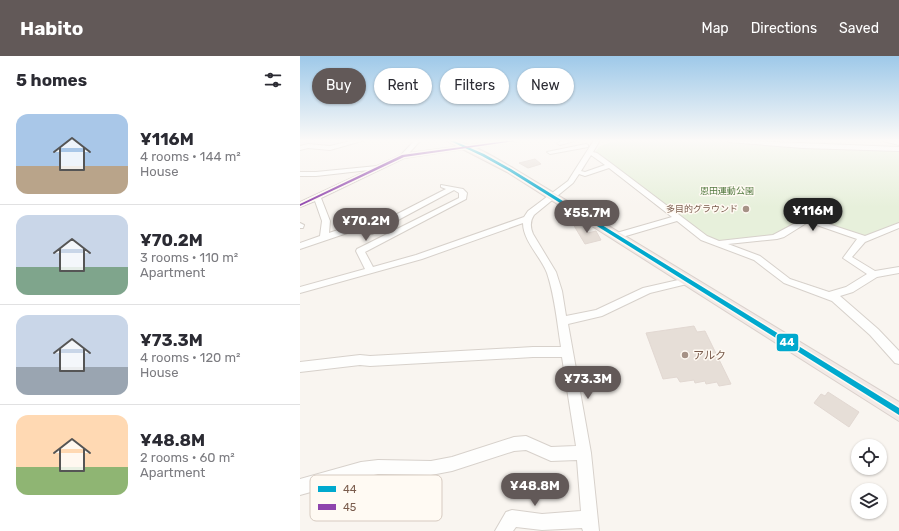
<!DOCTYPE html>
<meta charset="utf-8">
<style>
:root{--surface:#fff;--page:#f2f2f3;--text:#2b2b33;--muted:#7c7c81;--line:#e1e1e2;--accent:#625958}
body{margin:0;font-family:Rubik,"Noto Sans JP",sans-serif;background:var(--page);color:var(--text);height:100vh;display:flex;flex-direction:column;font-size:15px;white-space:nowrap}
*{box-sizing:border-box;margin:0}
p{font-size:13px;color:var(--muted)}
.icon{flex:none;width:22px;height:22px;fill:none;stroke:currentColor;stroke-width:2;stroke-linecap:round;stroke-linejoin:round}
.map{position:relative;flex:1;overflow:hidden}
.drawer{display:flex;flex-direction:column;background:var(--surface);width:300px}
.drawer>*{flex:none}
.banner{position:absolute;left:12px;top:12px;width:380px;height:36px;display:flex;gap:8px}
.controls{position:absolute;left:551px;top:383px;display:grid;gap:8px}
.controls a{display:grid;place-items:center;width:36px;height:36px;border-radius:50%;background:var(--surface);box-shadow:0 1px 3px #0004;font-size:20px}
.price{position:absolute;translate:-50% -34px;padding:0 9px;border-radius:14px;background:var(--accent);color:#fff;font-size:13px;line-height:26px;filter:drop-shadow(0 1px 2px #0008)}
.price::after{content:'';position:absolute;left:50%;top:24px;width:12px;height:9px;margin-left:-6px;background:inherit;clip-path:polygon(0 0,100% 0,50% 100%)}
.price.active{background:#222;color:#fff}
ul{padding:0;list-style:none}
li{display:flex;align-items:center;gap:12px;height:100px;padding:0 16px}
li+li{border-top:1px solid var(--line)}
li span{display:grid;place-items:center;flex:none;width:112px;height:80px;border-radius:12px;color:#555}
li>.icon{margin-inline-start:auto}
span .icon{width:48px;height:48px;fill:#fffc;stroke-width:1}
li b{font-size:17px}
h2{display:flex;justify-content:space-between;align-items:center;height:48px;padding:0 16px;font-size:17px}
.pill{padding:0 14px;border-radius:18px;background:var(--surface);box-shadow:0 1px 3px #0004;font-size:14px;line-height:36px}
.pill.active{background:var(--accent);color:#fff}
header{display:flex;align-items:center;gap:24px;box-sizing:border-box;height:56px;padding:0 20px;background:var(--accent);color:#fff}
header strong{font-size:19px}
nav{display:flex;gap:22px;margin-inline-start:auto;font-size:14px}
main{display:flex;flex:1;min-height:0}
.map>svg:first-child{display:block}
.education{fill:#f6eef6}
.green{fill:#e7f0db}
.building{fill:#e6ded7;stroke:#e2d8d2}
.lines{fill:none;stroke-linecap:round;stroke-linejoin:round}
.minor-casing{stroke:#d7d1cb;stroke-width:2}
.highway-casing{stroke:#dad1cc;stroke-width:2}
.minor{fill:#fefefd;fill-rule:evenodd}
.highway{fill:#f2eae7;fill-rule:evenodd}
.bus-1-casing{stroke:#fffaf3;stroke-width:3}
.bus-2-casing{stroke:#fffaf3;stroke-width:3}
.bus-1{fill:#00a9ce;fill-rule:evenodd}
.bus-2{fill:#8e44ad;fill-rule:evenodd}
.poi-dot{fill:#a69286;stroke:#fffaf3;stroke-width:1.5}
.labels{text-anchor:middle;stroke-width:3;stroke-linejoin:round;paint-order:stroke}
.far-park-label{font-size:9px;fill:#537a41;stroke:#fffaf3}
.far-poi-label{font-size:9px;fill:#7a5c4d;stroke:#fffaf3;text-anchor:end}
.poi-label{font-size:11px;fill:#7a5c4d;stroke:#fffaf3;text-anchor:start}
.key{fill:#fffaf3;stroke:#d7cbc1;stroke-width:1}
.key-label{font-size:11px;fill:#7a5c4d}
.line-badge{stroke:#fffaf3;stroke-width:1.5}
.badge-label{font-size:11px;text-anchor:middle;font-weight:bold;fill:#fff}
</style>
<header>
<strong>Habito</strong>
<nav><a>Map</a><a>Directions</a><a>Saved</a></nav>
</header>
<main>
<section class="drawer">
<h2>5 homes<svg class="icon" aria-label="filters" viewBox="0 0 24 24"><path d="M4 7h16M4 17h16"/><circle cx="9" cy="7" r="2"/><circle cx="15" cy="17" r="2"/></svg></h2>
<ul>
<li><span style="background:linear-gradient(#a9c7e8 65%,#b9a48a 0)"><svg class="icon" aria-label="home" viewBox="0 0 24 24"><path d="M3 11l9-7 9 7M6 9v11h12V9"/></svg></span><div><b>¥116M</b><p>4 rooms · 144 m²</p><p>House</p></div></li>
<li><span style="background:linear-gradient(#c9d6e8 65%,#7fa58c 0)"><svg class="icon" aria-label="home" viewBox="0 0 24 24"><path d="M3 11l9-7 9 7M6 9v11h12V9"/></svg></span><div><b>¥70.2M</b><p>3 rooms · 110 m²</p><p>Apartment</p></div></li>
<li><span style="background:linear-gradient(#c9d6e8 65%,#9aa5b1 0)"><svg class="icon" aria-label="home" viewBox="0 0 24 24"><path d="M3 11l9-7 9 7M6 9v11h12V9"/></svg></span><div><b>¥73.3M</b><p>4 rooms · 120 m²</p><p>House</p></div></li>
<li><span style="background:linear-gradient(#ffd9b3 65%,#8fb573 0)"><svg class="icon" aria-label="home" viewBox="0 0 24 24"><path d="M3 11l9-7 9 7M6 9v11h12V9"/></svg></span><div><b>¥48.8M</b><p>2 rooms · 60 m²</p><p>Apartment</p></div></li>
</ul>
</section>
<div class="map">
<svg width="599" height="475" viewBox="0 0 599 475">
<rect width="100%" height="100%" fill="#f9f5f0"/>
<path class="education" d="M0,84H61L29,92L0,91Z"/>
<path class="green" d="M319,84H413L511,92L599,94V166L567,180H559L507,161L480,178L472,180L420,185L410,183L295,96L300,90Z"/>
<g class="building">
<path d="M235,103L241,108L228,112L219,107Z"/>
<path d="M282,166L288,177L296,175L301,184L285,188L273,168Z"/>
<path d="M394,270L397,276L405,275L431,328L419,330L417,326L406,328L405,325L395,327L394,324L380,326L377,321L363,323L346,277Z"/>
<path d="M528,336L559,356L549,371L514,347L521,338L525,340Z"/>
</g>
<g class="lines">
<g class="minor-casing">
<g id="minor">
<path d="M55,84H65L30,94L8,92L0,94V90L8,88L30,90Z"/>
<path d="M115,84H121L109,97L208,84H224L104,102L21,142L30,165L29,177L56,168L77,158H80L84,160L62,172L0,193V187L20,180L22,165L15,145L0,151V146L69,114L16,120H0V116H16L77,110L101,99Z"/>
<path d="M266,84H278L260,89L257,87Z"/>
<path d="M294,84H300L293,96L297,97L312,108L407,180L419,185L473,179L507,161L565,180L599,167V172L565,186L552,201L575,215L599,211V217L577,221L553,236L540,240L578,273L599,295V308L595,307L570,279L532,245L484,227L454,204L401,184L377,165L319,182H313V178L372,161L309,112L285,120L279,118L273,127L234,159C230,165 230,171 233,178L256,216L262,235L266,260L296,254L343,232L387,222L392,225L387,228L350,237L302,260L268,268L291,397L299,475H283L282,472L242,474L216,471L213,475H195L206,456L212,454L242,458L281,455L277,404L251,405L226,394L214,395L152,415L131,419L78,418L61,422L0,439V423L61,406L78,404L131,405L152,401L214,381L226,380L251,391L276,390L262,301H233L70,310L60,309L0,316V306L60,299L70,300L233,291H261C257,267 255,241 247,217C241,201 223,185 223,167L122,203L0,237V231L65,213L56,195L57,193L159,142V137L154,134L72,178H66V174L146,133L141,131V129L163,133L167,137L166,143L65,196L73,211L116,199L224,161L228,155L268,125ZM291,99L305,109L285,116L281,115ZM508,166L557,183L543,202L567,218L546,231L529,236L490,223L460,200L428,188L477,183L484,181Z"/>
<path d="M426,84L599,91V95L503,92L429,86Z"/>
<path d="M582,84L599,85V89L583,85Z"/>
<path d="M286,88L288,89V91L250,98L247,96Z"/>
<path d="M0,167L4,169L3,172H0Z"/>
</g>
</g>
<g class="highway-casing">
<path id="highway" d="M145,84C169,84 193,101 213,112L599,346V365L207,116Z"/>
</g>
<use href="#minor" class="minor"/>
<use href="#highway" class="highway"/>
<g class="bus-1-casing">
<path id="bus-1" d="M148,84H152L184,98L211,113L599,352V359L209,115L182,100Z"/>
</g>
<g class="bus-2-casing">
<path id="bus-2" d="M214,84H222L104,101L0,150V148L102,99Z"/>
</g>
<use href="#bus-1" class="bus-1"/>
<use href="#bus-2" class="bus-2"/>
</g>
<linearGradient id="sky" x2="0" y2="1"><stop stop-color="#9ec9e9"/><stop offset="0.56" stop-color="#fcfaf8"/><stop offset="1" stop-color="#fcfaf8" stop-opacity="0"/></linearGradient>
<rect width="599" height="151" fill="url(#sky)"/>
<g class="poi-dot">
<circle cx="446" cy="153" r="4"/>
<circle cx="385" cy="299" r="4"/>
</g>
<g class="labels">
<g class="far-park-label">
<text x="427" y="138">恩田運動公園</text>
</g>
<g class="far-poi-label">
<text x="438" y="156">多目的グラウンド</text>
</g>
<g class="poi-label">
<text x="393" y="303">アルク</text>
</g>
</g>
<rect x="10" y="419" width="132" height="46" rx="6" class="key"/>
<rect x="18" y="430" width="18" height="6" fill="#00a9ce"/>
<rect x="18" y="448" width="18" height="6" fill="#8e44ad"/>
<g class="key-label">
<text x="43" y="437">44</text>
<text x="43" y="455">45</text>
</g>
<rect class="line-badge" x="476" y="277" width="23" height="19" rx="4" fill="#00a9ce"/>
<g class="badge-label">
<text x="487" y="290">44</text>
</g>
</svg>
<div class="controls">
<a><svg class="icon" aria-label="locate" viewBox="0 0 24 24"><circle cx="12" cy="12" r="6"/><path d="M12 2v4M12 18v4M2 12h4M18 12h4"/></svg></a>
<a><svg class="icon" aria-label="layers" viewBox="0 0 24 24"><path d="M12 4l9 5-9 5-9-5zM3 14l9 5 9-5"/></svg></a>
</div>
<b class="price active" style="left:513px;top:176px">¥116M</b>
<b class="price" style="left:287px;top:178px">¥55.7M</b>
<b class="price" style="left:66px;top:186px">¥70.2M</b>
<b class="price" style="left:288px;top:344px">¥73.3M</b>
<b class="price" style="left:235px;top:451px">¥48.8M</b>
<div class="banner">
<a class="pill active">Buy</a>
<a class="pill">Rent</a>
<a class="pill">Filters</a>
<a class="pill">New</a>
</div>
</div>
</main>
